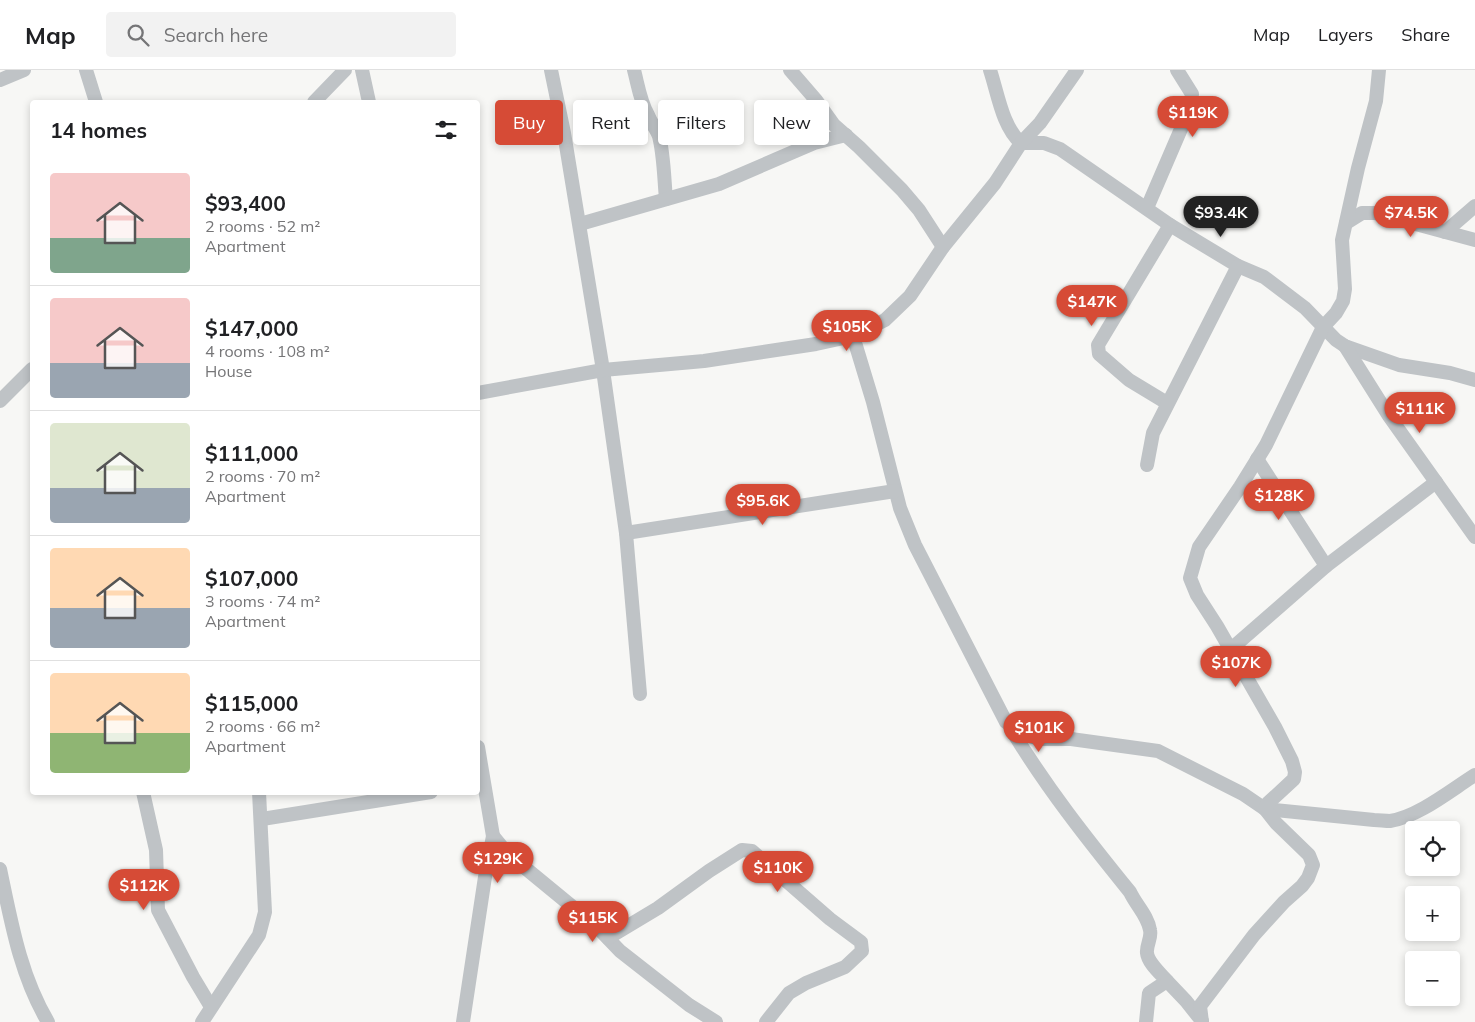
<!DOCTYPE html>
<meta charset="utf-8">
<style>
:root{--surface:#fff;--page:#f2f2f2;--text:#202124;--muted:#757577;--line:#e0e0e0;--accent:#d64b36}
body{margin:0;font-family:Mulish,sans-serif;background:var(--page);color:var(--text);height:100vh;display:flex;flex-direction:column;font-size:19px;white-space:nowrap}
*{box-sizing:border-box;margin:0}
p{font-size:16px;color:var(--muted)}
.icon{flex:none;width:28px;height:28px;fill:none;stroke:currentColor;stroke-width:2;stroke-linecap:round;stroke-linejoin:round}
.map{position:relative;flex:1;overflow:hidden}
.drawer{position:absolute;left:30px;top:30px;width:450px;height:695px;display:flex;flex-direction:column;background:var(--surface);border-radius:5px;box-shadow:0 2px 8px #0003}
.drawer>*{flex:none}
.guide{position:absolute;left:495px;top:30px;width:475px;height:45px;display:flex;gap:10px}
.fabs{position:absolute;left:1405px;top:751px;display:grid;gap:10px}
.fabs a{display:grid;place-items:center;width:55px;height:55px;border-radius:5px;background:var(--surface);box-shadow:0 2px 8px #0003;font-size:25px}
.price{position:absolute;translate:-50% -42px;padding:0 11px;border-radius:18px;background:var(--accent);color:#fff;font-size:16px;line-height:32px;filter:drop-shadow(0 1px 2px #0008)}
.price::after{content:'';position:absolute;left:50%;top:30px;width:15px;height:11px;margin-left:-8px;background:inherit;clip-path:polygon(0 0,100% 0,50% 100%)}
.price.selected{background:#222;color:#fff}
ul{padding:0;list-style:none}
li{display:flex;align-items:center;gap:15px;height:125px;padding:0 20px}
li+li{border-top:1px solid var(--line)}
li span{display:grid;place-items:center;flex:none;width:140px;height:100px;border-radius:5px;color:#555}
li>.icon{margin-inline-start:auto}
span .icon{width:60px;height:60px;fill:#fffc;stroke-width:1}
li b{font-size:21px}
h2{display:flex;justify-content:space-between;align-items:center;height:60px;padding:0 20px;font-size:21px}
.chip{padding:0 18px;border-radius:5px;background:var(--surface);box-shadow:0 2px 8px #0003;font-size:18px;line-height:45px}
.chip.selected{background:var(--accent);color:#fff}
header{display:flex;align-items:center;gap:30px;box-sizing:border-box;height:70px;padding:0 25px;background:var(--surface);border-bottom:1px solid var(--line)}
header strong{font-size:24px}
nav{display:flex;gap:28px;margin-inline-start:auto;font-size:18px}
.search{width:350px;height:45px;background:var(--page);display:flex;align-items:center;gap:12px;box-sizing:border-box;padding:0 18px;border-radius:5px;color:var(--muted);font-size:19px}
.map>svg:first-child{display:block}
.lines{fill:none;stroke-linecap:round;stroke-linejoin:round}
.minor{stroke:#bfc3c6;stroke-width:14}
</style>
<header>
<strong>Map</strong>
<div class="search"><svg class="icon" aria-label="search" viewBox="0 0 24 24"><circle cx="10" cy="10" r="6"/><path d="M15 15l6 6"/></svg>Search here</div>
<nav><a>Map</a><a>Layers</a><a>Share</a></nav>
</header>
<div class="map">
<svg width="1475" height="952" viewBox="0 0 1475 952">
<rect width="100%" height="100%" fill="#f7f7f5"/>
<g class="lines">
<g class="minor">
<path d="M86,0L96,32"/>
<path d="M362,0L369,32"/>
<path d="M551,0L564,63L603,300L626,463L640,624"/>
<path d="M634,0C638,15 640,31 648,45C651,53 656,58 659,66C664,86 664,108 666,129"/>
<path d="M790,0L816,30L834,55L859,77L902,120L919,140L943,177"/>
<path d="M990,0C998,24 1002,56 1021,73H1044L1060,79L1170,155L1238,196L1264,207L1305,238L1336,270L1345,276L1399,295L1450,303L1475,310"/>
<path d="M0,10L24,0"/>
<path d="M314,32L345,0"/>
<path d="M1147,138L1190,38L1192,24L1177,0"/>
<path d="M1346,153L1362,143H1375L1475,170"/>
<path d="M580,154L719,114L814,73L846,65"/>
<path d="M1445,162L1475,136"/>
<path d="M853,266L873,332L900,438L915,475L1006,652L1025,665L1041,669H1071L1158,681L1243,724L1265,739L1374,750C1379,750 1385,751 1390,751C1418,747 1451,720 1475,705"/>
<path d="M1345,276L1389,346L1475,467"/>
<path d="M478,323L603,300L704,291L816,274L853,266L885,250L910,226L943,177L995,113L1021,73L1040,53L1077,0"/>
<path d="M0,331L32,299"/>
<path d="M1167,333L1129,310L1099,284L1098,275L1170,155"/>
<path d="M1257,389L1326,496"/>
<path d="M1147,395L1153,363L1238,196"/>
<path d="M626,463L895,421"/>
<path d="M1231,579L1326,496L1436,412"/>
<path d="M1011,659C1046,717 1087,769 1130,822C1136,835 1148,846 1150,860C1152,868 1146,875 1147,883C1148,893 1161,904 1167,911L1149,923L1146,952"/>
<path d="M143,722L156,780L158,840L193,907L211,937"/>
<path d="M262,749L431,722"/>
<path d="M493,766L507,783L597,857L620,881L689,935L716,952"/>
<path d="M0,799C11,851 20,905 48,952"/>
<path d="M608,868L658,838L709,801L742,780L752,781L830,849L861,872L862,881L845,897L806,913L789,923L766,952"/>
<path d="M1167,911L1186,931L1202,951"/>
<path d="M202,952L259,865L265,842L259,722"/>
<path d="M463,952L485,807L493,766L478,677"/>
<path d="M1202,952L1200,936L1254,865L1284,832L1302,816L1308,808L1313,795L1309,785L1276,753L1265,739L1268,733L1294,709L1295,702L1292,691L1275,657L1217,556L1197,525L1190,508L1199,477L1240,417L1266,375L1323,257L1336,243L1343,231L1345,219L1342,170L1358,98L1376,31L1379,0"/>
</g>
</g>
</svg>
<div class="fabs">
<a><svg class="icon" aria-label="locate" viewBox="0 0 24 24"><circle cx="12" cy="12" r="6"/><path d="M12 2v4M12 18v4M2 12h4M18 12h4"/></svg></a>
<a>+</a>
<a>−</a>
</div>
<b class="price" style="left:1193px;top:68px">$119K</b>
<b class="price selected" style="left:1221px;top:168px">$93.4K</b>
<b class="price" style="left:1411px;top:168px">$74.5K</b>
<b class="price" style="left:1092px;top:257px">$147K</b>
<b class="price" style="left:847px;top:282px">$105K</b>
<b class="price" style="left:1420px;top:364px">$111K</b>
<b class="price" style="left:1279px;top:451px">$128K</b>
<b class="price" style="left:763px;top:456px">$95.6K</b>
<b class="price" style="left:1236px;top:618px">$107K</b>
<b class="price" style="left:1039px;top:683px">$101K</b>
<b class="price" style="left:498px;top:814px">$129K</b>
<b class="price" style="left:778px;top:823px">$110K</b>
<b class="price" style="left:144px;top:841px">$112K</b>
<b class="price" style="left:593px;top:873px">$115K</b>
<div class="guide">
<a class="chip selected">Buy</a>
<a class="chip">Rent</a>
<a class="chip">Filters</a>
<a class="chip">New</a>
</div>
<section class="drawer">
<h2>14 homes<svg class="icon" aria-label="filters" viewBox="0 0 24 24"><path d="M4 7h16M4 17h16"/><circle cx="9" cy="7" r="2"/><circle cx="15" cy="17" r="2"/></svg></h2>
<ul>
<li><span style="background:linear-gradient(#f6c9c9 65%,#7fa58c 0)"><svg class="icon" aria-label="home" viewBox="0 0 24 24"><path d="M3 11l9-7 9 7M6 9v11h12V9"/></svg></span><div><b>$93,400</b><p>2 rooms · 52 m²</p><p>Apartment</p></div></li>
<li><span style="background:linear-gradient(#f6c9c9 65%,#9aa5b1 0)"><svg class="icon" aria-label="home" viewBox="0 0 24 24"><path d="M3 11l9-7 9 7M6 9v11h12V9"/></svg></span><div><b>$147,000</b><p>4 rooms · 108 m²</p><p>House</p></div></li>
<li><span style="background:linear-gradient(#dfe7d0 65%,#9aa5b1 0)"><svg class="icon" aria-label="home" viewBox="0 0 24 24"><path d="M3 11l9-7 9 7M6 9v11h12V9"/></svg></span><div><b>$111,000</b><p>2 rooms · 70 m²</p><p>Apartment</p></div></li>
<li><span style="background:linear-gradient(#ffd9b3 60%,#9aa5b1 0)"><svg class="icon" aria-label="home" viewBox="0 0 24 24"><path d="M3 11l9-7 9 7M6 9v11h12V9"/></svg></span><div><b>$107,000</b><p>3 rooms · 74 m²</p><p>Apartment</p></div></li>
<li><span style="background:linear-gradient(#ffd9b3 60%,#8fb573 0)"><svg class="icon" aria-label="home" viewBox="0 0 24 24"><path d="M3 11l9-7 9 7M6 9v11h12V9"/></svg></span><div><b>$115,000</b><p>2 rooms · 66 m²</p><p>Apartment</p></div></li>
</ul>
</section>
</div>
